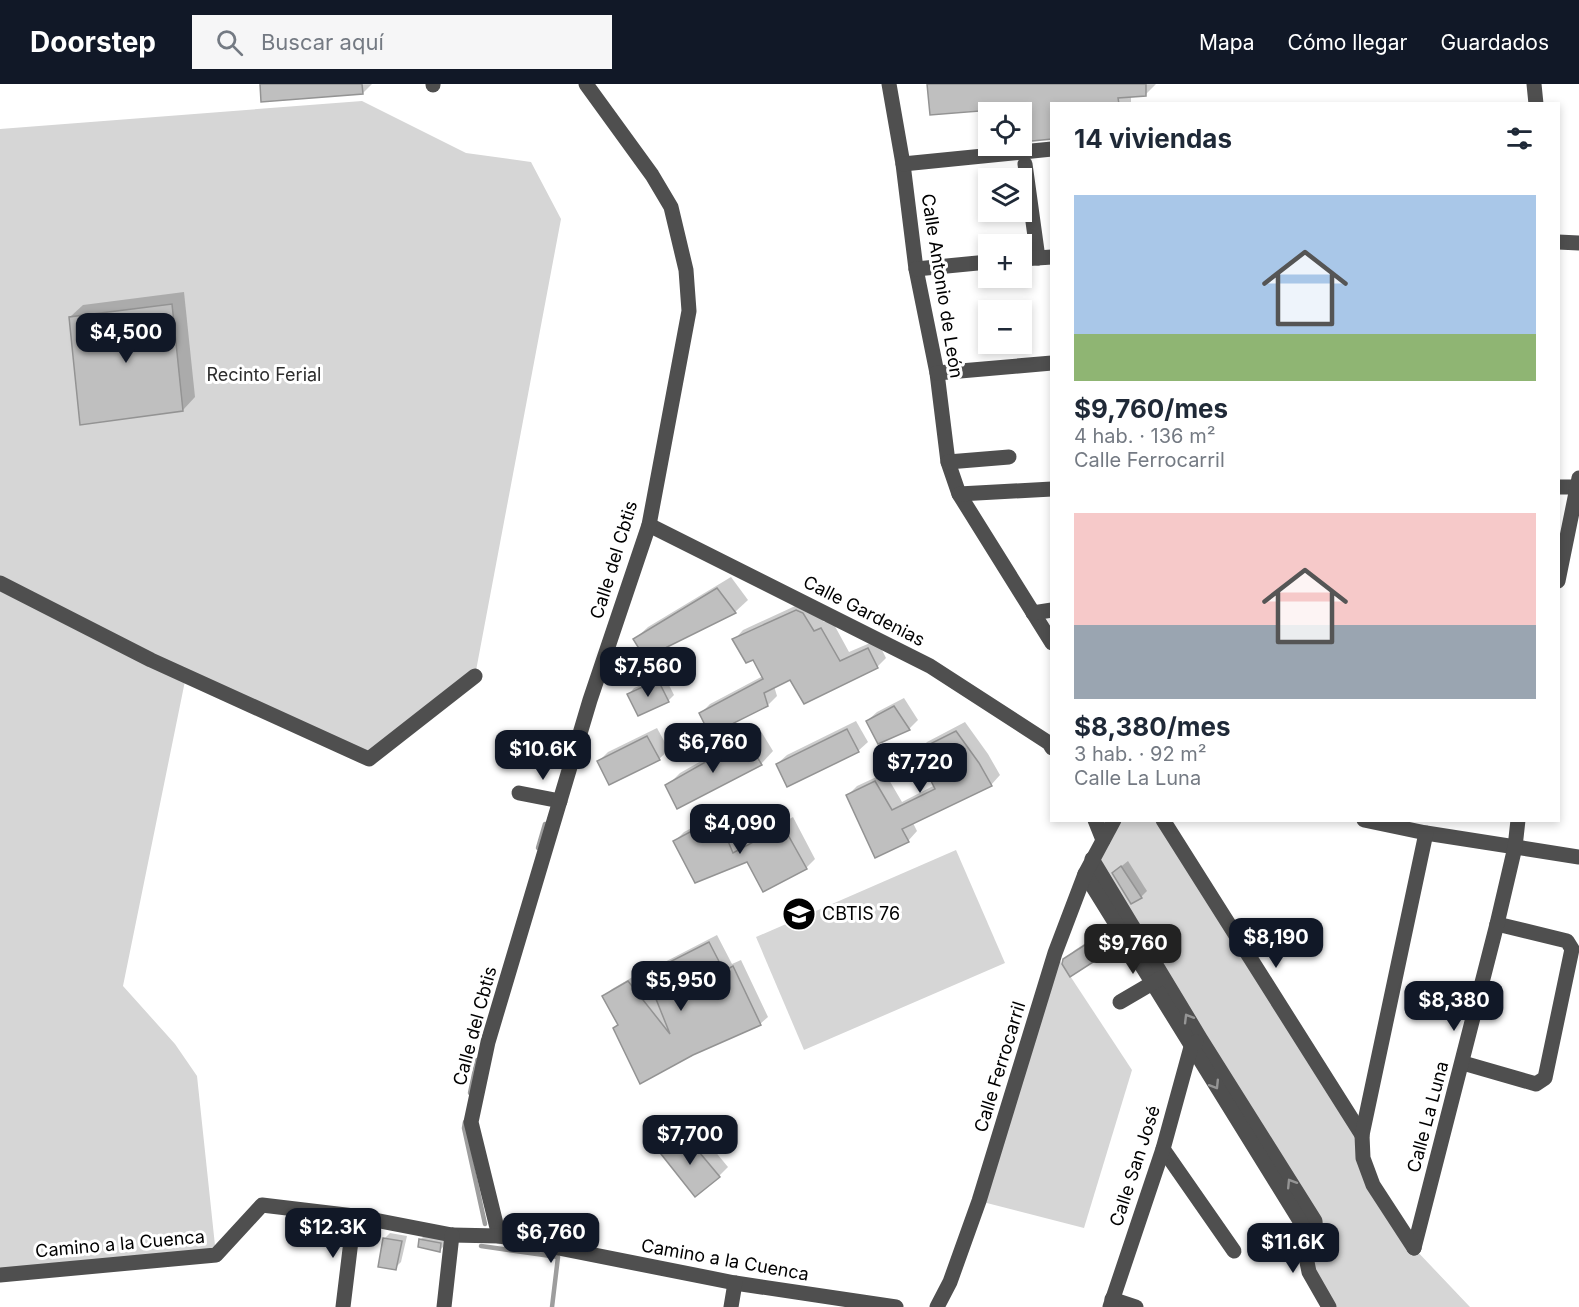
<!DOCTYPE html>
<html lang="es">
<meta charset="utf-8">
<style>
:root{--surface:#fff;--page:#f6f6f7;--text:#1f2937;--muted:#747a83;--accent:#111827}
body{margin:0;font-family:Inter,sans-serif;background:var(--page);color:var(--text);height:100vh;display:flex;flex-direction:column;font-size:22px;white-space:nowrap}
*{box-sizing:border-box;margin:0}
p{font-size:20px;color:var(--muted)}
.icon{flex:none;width:33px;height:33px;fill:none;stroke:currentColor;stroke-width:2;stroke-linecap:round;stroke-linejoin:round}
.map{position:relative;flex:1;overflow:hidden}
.side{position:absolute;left:1050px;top:18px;width:510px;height:720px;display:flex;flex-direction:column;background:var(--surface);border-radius:0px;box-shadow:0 3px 9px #0003}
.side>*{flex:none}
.buttons{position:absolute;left:978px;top:18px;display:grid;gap:12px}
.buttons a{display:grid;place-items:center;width:54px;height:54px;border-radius:0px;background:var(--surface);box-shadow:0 3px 9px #0003;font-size:30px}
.price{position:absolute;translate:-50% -51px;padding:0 14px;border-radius:12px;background:var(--accent);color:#fff;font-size:20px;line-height:39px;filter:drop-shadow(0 2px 3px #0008)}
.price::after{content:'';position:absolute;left:50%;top:36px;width:18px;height:14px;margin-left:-9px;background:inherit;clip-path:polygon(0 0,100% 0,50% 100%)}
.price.selected{background:#222;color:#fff}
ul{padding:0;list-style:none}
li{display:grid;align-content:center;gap:12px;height:318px;padding:0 24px}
li span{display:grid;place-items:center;height:186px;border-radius:0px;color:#555}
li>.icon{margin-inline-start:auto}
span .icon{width:108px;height:108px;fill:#fffc;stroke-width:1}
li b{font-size:26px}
h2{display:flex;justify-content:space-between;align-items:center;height:72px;padding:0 24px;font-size:26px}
header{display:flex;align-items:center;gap:36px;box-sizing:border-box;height:84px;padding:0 30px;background:var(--accent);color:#fff}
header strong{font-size:28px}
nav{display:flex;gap:33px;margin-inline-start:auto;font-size:21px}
.search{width:420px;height:54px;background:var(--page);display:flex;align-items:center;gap:15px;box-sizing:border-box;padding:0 21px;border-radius:0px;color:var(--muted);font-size:22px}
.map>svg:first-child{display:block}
.green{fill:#d6d6d6}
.shadow{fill:#0003}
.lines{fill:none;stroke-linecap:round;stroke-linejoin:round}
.stream{stroke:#9d9d9d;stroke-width:4.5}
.building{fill:#bfbfbf;stroke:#939393;stroke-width:1.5}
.minor{stroke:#4f4f4f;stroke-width:15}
.oneway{stroke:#959595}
.labels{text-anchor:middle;stroke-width:6;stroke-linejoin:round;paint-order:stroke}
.street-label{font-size:18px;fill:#000;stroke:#fff}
.park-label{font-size:18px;fill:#2d2d2d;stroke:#fff}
.poi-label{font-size:18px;fill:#000;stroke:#fff;text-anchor:start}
</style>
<header>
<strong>Doorstep</strong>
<div class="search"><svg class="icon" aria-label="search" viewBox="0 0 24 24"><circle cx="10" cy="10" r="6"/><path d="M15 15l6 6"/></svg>Buscar aquí</div>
<nav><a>Mapa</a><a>Cómo llegar</a><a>Guardados</a></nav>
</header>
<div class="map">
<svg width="1579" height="1223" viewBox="0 0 1579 1223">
<rect width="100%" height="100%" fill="#fff"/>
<g class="green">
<path d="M362,17L466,69L531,78L561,135L475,592L369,675L186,592L123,902L175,960L197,992L216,1171L0,1185V45Z"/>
<path d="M1114,737H1163L1362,1051L1363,1074L1414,1164L1470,1223H1329L1309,1188L1316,1150L1092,775Z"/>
<path d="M956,766L1005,879L804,966L756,853Z"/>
<path d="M1055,869L1132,986L1084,1144L979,1117Z"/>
</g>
<g class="shadow">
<path d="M261,0H372L363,9Z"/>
<path d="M929,0H1156L1146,10L1131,11V20H1052V54L1022,57V28H994L993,24Z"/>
<path d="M184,208L195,313L183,326L70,233L83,221Z"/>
<path d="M731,493L748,516L735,528L635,555L648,543Z"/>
<path d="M806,517L812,520L824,538L831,535L849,568L877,556L886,574L877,583L790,594L774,602L777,612L768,621L701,629L710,620L763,592L753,574L734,556L743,546Z"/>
<path d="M664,591L674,611L668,617L629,610L634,604Z"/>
<path d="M904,614L918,636L909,645L867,637L877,628Z"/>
<path d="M856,637L868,658L858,667L777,680L787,671Z"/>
<path d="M965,638L988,670L1000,691L991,701L913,739L917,747L908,757L848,711L857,702L885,689L902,718L935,701L918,667L927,658Z"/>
<path d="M657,644L669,666L659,675L599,677L608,668Z"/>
<path d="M759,644L773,667L761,680L667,702L680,689Z"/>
<path d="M728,725L743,761L793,733L815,775L806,784L675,757L684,748Z"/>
<path d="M1128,777L1147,807L1141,813L1113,789Z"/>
<path d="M1118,838L1127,852L1117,861L1065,876L1075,866Z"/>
<path d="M717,851L732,880L741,876L768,933L760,940L692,970L615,944L619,940L604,913L612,905L636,891L658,917L648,891L655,883Z"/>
<path d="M694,1042L728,1083L719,1092L673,1061Z"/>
<path d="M390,1149L407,1152L401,1178L395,1184L384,1155Z"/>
<path d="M427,1149L447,1153L446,1160L440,1166L421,1155Z"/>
</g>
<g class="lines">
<g class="stream">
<path d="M538,764L545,740"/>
<path d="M470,1009L477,976"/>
<path d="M465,1038L464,1044L485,1140"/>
<path d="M481,1162L558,1173L552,1223"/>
</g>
</g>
<g class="building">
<path d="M260,0H362L363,10L261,18Z"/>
<path d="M927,0H1146V12L1118,14L1119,20H1052V55L1022,58V28H992V26L930,31Z"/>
<path d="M172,220L183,327L80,341L69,233Z"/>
<path d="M717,504L736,529L645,574L633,555Z"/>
<path d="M796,526L803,529L814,547L821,544L840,577L868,564L878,584L804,620L790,596L764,609L768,622L710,651L699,629L763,595L753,576L746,579L732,555Z"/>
<path d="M658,596L669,618L638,632L627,610Z"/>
<path d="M894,622L910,646L878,660L866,637Z"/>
<path d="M847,645L859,668L787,703L776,680Z"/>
<path d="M956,647L979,679L992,702L902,745L909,758L875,774L846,711L875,697L892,726L935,705L916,667Z"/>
<path d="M647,652L660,676L609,701L597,677Z"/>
<path d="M746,655L762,681L677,725L665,701Z"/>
<path d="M718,733L733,769L783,742L807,785L763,808L747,778L695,799L673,757Z"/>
<path d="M1121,782L1142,814L1131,820L1112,789Z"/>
<path d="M1108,846L1118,862L1070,893L1062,880L1063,875Z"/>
<path d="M709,858L724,887L733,882L761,941L693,971L640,1000L613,944L618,941L602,912L628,897L670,950L646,890Z"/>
<path d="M684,1050L720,1093L695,1113L661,1070Z"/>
<path d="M383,1154L402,1157L396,1186L378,1183Z"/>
<path d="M419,1155L441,1159L440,1168L418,1163Z"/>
</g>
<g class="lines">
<g class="minor">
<path d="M889,0L903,80L916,185L937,289L948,378L959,410L1052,559"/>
<path d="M1534,0L1536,20"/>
<path d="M433,1V0"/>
<path d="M903,80L1052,65"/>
<path d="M1025,80L1038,174"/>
<path d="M1558,158L1579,159"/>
<path d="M1022,175L1052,173"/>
<path d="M916,185L988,178"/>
<path d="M937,289L1052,279"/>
<path d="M948,378L1009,373"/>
<path d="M1558,403H1579"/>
<path d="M959,410L1052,405"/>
<path d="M649,441L930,582L1049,659L1052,664"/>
<path d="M1558,497L1579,394"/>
<path d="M0,499L151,576L369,675L475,592"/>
<path d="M1033,529L1052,526"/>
<path d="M519,709L560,717"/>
<path d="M1095,736L1103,756"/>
<path d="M1163,736L1362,1051"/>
<path d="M1364,736L1426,749L1579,773"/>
<path d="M1092,775L1200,954L1315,1137L1316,1150L1307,1178L1309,1188L1329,1223"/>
<path d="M1085,790L1305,1145L1316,1150"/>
<path d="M1120,918L1161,894"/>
<path d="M1463,979L1536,1000L1545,994L1572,865L1567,857L1497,840"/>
<path d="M1163,1065L1234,1167"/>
<path d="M499,1152L471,1038L488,958L590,616L649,441L689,227L686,186L671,123L652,91L586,0"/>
<path d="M1414,1164L1497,840L1515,763L1518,736"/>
<path d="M1414,1164L1373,1101L1363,1074L1362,1051L1426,749"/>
<path d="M0,1191L216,1171L262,1121L354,1132L452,1151L499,1152L735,1199L896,1223"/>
<path d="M1112,1215L1136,1223"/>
<path d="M343,1223L354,1132"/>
<path d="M444,1223L452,1151"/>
<path d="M731,1223L735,1199"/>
<path d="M937,1223L950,1198L979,1117L1055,869L1085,790L1114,736"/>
<path d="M1110,1223L1163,1065L1191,963L1196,958"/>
</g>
</g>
<defs><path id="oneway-chevron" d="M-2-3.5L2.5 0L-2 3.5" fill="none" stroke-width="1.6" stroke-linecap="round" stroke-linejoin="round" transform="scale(1.5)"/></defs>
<g class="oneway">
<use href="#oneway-chevron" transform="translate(1188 934) rotate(-121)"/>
<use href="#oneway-chevron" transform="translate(1215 1001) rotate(58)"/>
<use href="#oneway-chevron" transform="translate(1291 1099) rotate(-122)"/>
</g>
<defs>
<g id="school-disc" transform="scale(1.725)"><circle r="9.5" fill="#000" stroke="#fff"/><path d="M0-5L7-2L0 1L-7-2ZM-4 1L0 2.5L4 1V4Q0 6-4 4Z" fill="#fff"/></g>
</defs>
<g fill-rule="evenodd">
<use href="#school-disc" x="799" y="830"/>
</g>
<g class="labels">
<g class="street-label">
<text transform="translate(942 202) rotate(81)" y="6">Calle Antonio de León</text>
<text transform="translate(614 476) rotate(-73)" y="6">Calle del Cbtis</text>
<text transform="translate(864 527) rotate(27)" y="6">Calle Gardenias</text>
<text transform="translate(475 942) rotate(-75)" y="6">Calle del Cbtis</text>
<text transform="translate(1000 983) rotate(-73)" y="6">Calle Ferrocarril</text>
<text transform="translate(1428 1033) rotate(-75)" y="6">Calle La Luna</text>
<text transform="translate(1135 1082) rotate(-72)" y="6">Calle San José</text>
<text transform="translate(120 1160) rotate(-5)" y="6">Camino a la Cuenca</text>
<text transform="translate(725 1176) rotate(10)" y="6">Camino a la Cuenca</text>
</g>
<g class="park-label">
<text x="264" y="297">Recinto Ferial</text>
</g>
<g class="poi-label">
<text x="822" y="836">CBTIS 76</text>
</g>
</g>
</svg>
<div class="buttons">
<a><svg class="icon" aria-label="locate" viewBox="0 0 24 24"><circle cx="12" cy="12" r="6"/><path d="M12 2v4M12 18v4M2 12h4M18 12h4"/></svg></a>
<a><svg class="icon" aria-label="layers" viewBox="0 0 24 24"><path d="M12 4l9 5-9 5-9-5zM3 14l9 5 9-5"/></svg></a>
<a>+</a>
<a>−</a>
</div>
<b class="price" style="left:126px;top:280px">$4,500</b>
<b class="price" style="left:648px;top:614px">$7,560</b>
<b class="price" style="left:713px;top:690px">$6,760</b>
<b class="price" style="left:543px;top:697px">$10.6K</b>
<b class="price" style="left:920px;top:710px">$7,720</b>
<b class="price" style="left:740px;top:771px">$4,090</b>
<b class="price" style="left:1276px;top:885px">$8,190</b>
<b class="price selected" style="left:1133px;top:891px">$9,760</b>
<b class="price" style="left:681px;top:928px">$5,950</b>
<b class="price" style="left:1454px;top:948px">$8,380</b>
<b class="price" style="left:690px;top:1082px">$7,700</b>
<b class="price" style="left:333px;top:1175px">$12.3K</b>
<b class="price" style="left:551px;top:1180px">$6,760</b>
<b class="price" style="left:1293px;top:1190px">$11.6K</b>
<section class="side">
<h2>14 viviendas<svg class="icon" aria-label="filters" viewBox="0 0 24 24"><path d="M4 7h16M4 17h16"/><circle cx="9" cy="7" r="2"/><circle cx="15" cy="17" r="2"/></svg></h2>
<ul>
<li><span style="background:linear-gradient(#a9c7e8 75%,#8fb573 0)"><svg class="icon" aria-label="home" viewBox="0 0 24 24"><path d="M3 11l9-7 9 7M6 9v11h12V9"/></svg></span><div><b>$9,760/mes</b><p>4 hab. · 136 m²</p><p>Calle Ferrocarril</p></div></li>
<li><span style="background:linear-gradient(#f6c9c9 60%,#9aa5b1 0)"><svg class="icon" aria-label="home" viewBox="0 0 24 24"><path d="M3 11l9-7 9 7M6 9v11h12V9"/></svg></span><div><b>$8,380/mes</b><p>3 hab. · 92 m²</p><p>Calle La Luna</p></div></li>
</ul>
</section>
</div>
